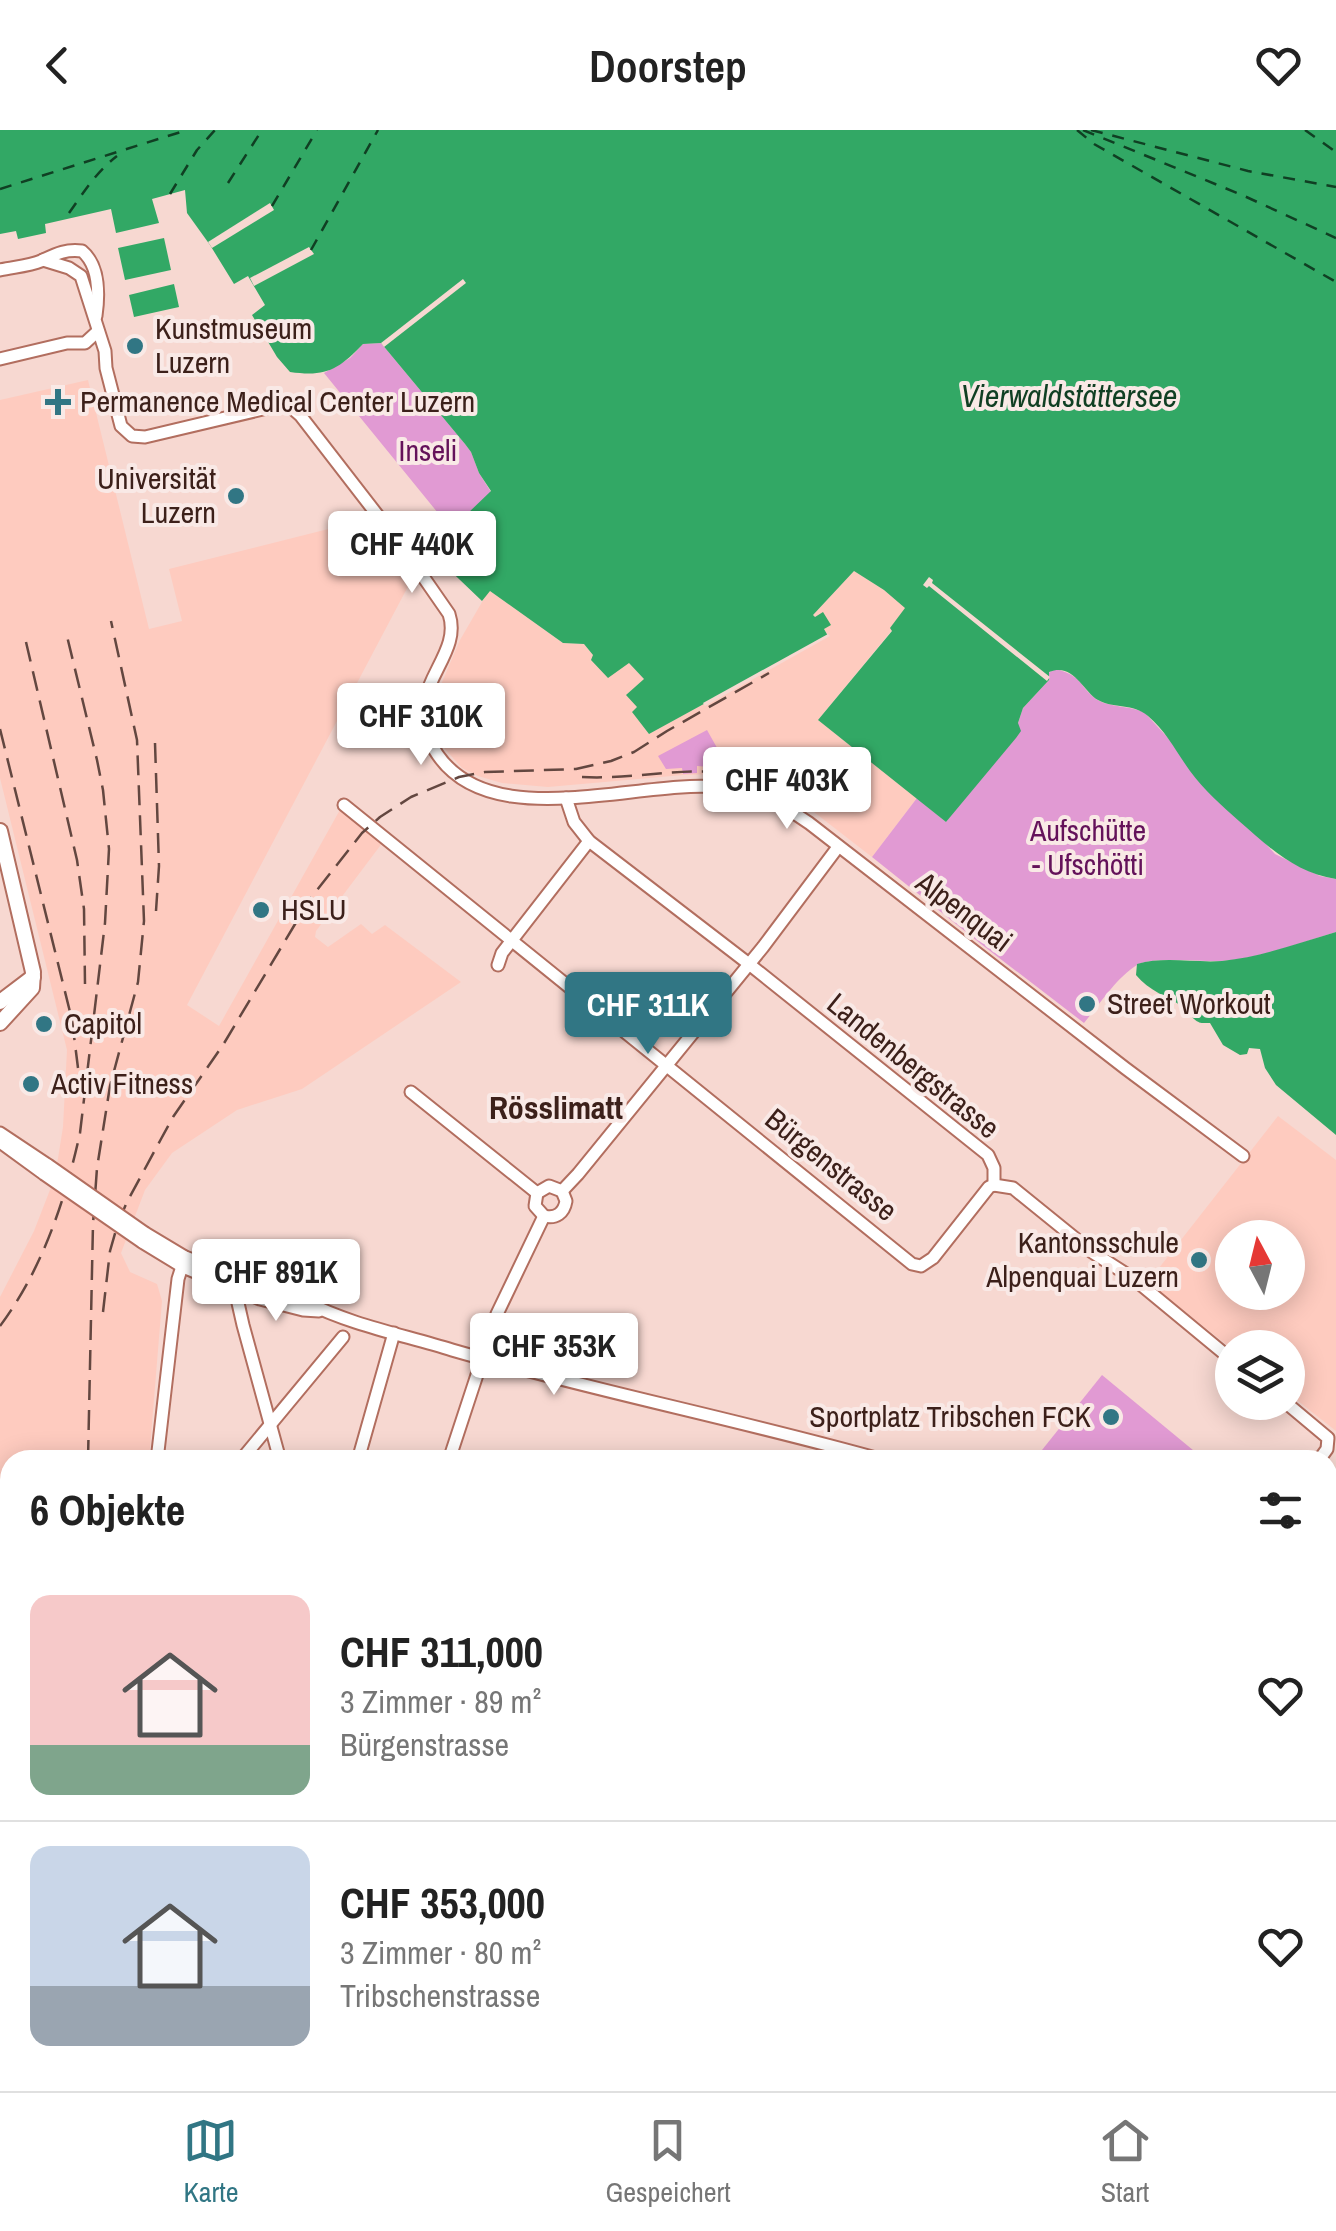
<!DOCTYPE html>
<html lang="de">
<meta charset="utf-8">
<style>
:root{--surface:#fff;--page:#f2f2f2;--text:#222;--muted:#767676;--line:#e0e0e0;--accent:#317684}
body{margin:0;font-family:"Archivo Narrow",sans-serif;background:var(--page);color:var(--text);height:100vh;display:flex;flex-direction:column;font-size:38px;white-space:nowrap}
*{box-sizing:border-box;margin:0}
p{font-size:32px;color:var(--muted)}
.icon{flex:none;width:55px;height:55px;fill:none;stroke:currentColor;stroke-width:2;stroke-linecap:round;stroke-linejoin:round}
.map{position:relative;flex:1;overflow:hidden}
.panel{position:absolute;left:0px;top:1320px;width:1338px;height:642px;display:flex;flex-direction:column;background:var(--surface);border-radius:30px 30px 0 0;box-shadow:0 5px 25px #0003}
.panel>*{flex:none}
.needle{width:65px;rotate:353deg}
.tools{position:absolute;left:1215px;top:1090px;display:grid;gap:20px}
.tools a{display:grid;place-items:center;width:90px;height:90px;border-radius:50%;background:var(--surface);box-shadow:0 5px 25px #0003;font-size:50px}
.price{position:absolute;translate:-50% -85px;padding:0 22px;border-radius:10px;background:#fff;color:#222;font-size:32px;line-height:65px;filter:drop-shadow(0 2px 5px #0008)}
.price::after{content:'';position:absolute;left:50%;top:60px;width:30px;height:22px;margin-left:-15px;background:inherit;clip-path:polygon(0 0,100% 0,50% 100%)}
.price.current{background:var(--accent);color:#fff}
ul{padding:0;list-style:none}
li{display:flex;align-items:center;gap:30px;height:250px;padding:0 30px}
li+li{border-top:2px solid var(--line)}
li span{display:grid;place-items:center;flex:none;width:280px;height:200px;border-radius:20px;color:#555}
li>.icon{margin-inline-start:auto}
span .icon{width:120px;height:120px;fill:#fffc;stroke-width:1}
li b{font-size:42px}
h2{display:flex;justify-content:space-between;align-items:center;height:120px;padding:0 30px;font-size:42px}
header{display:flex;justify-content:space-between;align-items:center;height:130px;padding:0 30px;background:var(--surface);font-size:45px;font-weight:600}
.tabs{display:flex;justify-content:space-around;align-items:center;height:140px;border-top:2px solid var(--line);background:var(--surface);font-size:28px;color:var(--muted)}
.tabs a{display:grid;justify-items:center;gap:5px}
.tabs .current{color:var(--accent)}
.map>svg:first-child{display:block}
.built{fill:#fecbbf;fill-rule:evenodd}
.green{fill:#e19ad3}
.water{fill:#32a865}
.pier{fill:#f7d8d1}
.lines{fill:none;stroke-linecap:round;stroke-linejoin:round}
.ferry{stroke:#103f23;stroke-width:2.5;stroke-dasharray:12 10;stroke-linecap:butt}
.minor-casing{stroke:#b26e5f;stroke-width:15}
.major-casing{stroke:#b26e5f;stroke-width:18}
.minor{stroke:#fff;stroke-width:11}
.major{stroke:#fff;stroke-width:14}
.rail{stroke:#634740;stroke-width:2.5;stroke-dasharray:20 10;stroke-linecap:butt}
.minor-bridge-casing{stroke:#b26e5f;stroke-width:15;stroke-linecap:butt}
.minor-bridge{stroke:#fff;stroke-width:11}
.poi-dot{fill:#317684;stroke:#f9e9e6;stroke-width:4}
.labels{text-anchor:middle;stroke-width:8;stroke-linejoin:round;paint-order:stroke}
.poi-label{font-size:30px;fill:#3c201a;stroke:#f9e9e6;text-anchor:start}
.park-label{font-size:30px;fill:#64125a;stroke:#f9e9e6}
.street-label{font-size:30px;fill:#3c201a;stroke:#f9e9e6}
.water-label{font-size:32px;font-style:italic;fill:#103f23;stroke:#f9e9e6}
.neighbourhood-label{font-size:32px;font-weight:bold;fill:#3c201a;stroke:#f9e9e6}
</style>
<header><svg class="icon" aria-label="back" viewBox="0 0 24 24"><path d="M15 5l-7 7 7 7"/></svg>Doorstep<svg class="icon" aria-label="heart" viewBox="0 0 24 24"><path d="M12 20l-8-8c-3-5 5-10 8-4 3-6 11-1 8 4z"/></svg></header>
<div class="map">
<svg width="1336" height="1961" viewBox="0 0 1336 1961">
<rect width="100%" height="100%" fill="#f7d8d1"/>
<g class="built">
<path d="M88,250L149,499L182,491L169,439L368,389L413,447L187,875L219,896L341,678L386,708L316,801L315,807L328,817L361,794L372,804L385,795L461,852L302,959L237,980L172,1023L145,1060L121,1123L130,1142L157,1154L162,1171L149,1330H10V1609L0,1614V1167L34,1101L55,1047L63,997L67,920L0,648V270Z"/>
<path d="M854,441L884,460L906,478L891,498L892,500L818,590L917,668L872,727L801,672L780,661L738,647L713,644L683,645L548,657L502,653L478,646L462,638L445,619L437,603L433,585L434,571L460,510L489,460L563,513L584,514L593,525L628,532L644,549L637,578L633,582L649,604L828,505L824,499L822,483L815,487L813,485Z"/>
<path d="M1278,986L1336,1030V1301L1288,1263V1218L1232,1219L1148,1152ZM1232,1108H1288V1162H1232Z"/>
<path d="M1336,1338V1405L1328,1398V1349Z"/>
</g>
<g class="green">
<path d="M381,213L465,314L471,322L479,343L491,362L451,399L324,243L350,228L363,214Z"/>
<path d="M1056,539C1084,547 1078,555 1096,569C1109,578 1130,575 1145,583L1275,724L1320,746L1336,749V802C1300,813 1260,828 1222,831C1202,832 1151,826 1137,835C1117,847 1099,875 1084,893L981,814L872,727L917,668L946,692L1018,593L1023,578L1049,550L1048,543Z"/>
<path d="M707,600L725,632L724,638L697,636V643L683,644L682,638L666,639L658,626Z"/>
<path d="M1102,1245L1205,1330H1034Z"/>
</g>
<g class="water">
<path d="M0,0H1336V749C1295,743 1269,717 1239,691C1222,676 1204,660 1190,641C1177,623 1166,601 1148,586C1133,573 1114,579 1098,570C1082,560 1073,532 1049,542V550L1023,578L1018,593L1021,601L1016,608L946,692L818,590L892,501L890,498L905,478L884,460L854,441L813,485L815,487L823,482L831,495L824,499L828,506L649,604L632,582L637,577L626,565L644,549L629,533L608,548L591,530L593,525L584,514L563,513L490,461L482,471L437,428L443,407L491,361L479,343L471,322L465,314L381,213L363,214C338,240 326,247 290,242L277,227L252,185L265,175L248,146L234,154L210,115L187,83L185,60L152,69L159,93L116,103L111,79L45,94L46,103L18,109L16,101L0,104Z"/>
<path d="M164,108L171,140L125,150L118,118Z"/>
<path d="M174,154L179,177L134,187L129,165Z"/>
<path d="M1336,802V1005L1276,955L1265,938L1260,919L1249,918L1247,924L1240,925L1223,915L1210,893C1202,893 1200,894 1194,889C1190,886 1187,881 1183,877C1167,866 1149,861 1136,845L1137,834C1164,826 1194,833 1222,831C1261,827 1299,813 1336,802Z"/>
</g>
<g class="pier">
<path d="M270,73L274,80L212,118L208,112Z"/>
<path d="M309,117L314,124L254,156L250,148Z"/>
<path d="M463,149L466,153L384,217L381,213Z"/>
<path d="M929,447L933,450L932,453L1050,547L1047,551L929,456L927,458L923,455Z"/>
<path d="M828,504L830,506L705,576L703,573Z"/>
</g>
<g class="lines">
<g class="ferry">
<path d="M1077,0L1094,14L1336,152"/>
<path d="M1083,0L1242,65L1336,108"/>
<path d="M1091,0L1248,41L1336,57"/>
<path d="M1305,0L1336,22"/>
<path d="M228,53L262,0"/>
<path d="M0,59L187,0"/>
<path d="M170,64L197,20L215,0"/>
<path d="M272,76L317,0"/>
<path d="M69,83C84,62 96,42 117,26"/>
<path d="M311,120L378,0"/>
</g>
<g class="minor-casing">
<g id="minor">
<path d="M43,130L69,138L81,146L105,221L106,238L121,296L132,306L145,307L280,275L292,278L300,285L406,422L449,484C463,526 407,556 428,607C472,712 634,649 718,657C752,660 782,674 809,693L1125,938L1243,1026"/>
<path d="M0,140C13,137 29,136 41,131C56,124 65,119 82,121C100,136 99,165 96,186"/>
<path d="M0,229L67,213H85L98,201"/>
<path d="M566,668L574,692L589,711L749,834L988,1025L994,1038V1055L1013,1058L1092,1122L1134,1149L1232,1230"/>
<path d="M344,675L912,1134L921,1136L933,1128L989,1057L994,1055"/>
<path d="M498,835L502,823L589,711"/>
<path d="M411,962L537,1063"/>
<path d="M0,1003L48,1035"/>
<path d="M0,1012L44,1044"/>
<path d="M562,1061L578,1044L763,817L838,717"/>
<path d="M537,1063L535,1076L544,1086"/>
<path d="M537,1063L549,1056L562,1061"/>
<path d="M544,1086C556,1089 564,1083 566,1071L562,1061"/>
<path d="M145,1103L185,1127L306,1172C351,1195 404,1205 452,1220C594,1261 741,1290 883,1330"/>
<path d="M142,1112L183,1137L260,1169L303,1180L319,1181"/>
<path d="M239,1160L238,1173L243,1195L280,1330"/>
<path d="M1285,1272L1328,1308L1327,1319L1319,1330"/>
<path d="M157,1330L178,1149L185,1127"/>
<path d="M241,1330L343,1207"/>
<path d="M358,1330L394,1203"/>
<path d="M449,1330L497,1184L544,1086"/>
<path d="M1328,1576H1336"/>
<path d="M1328,1707L1336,1703"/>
<path d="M0,1769L10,1772"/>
<path d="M1328,1804L1336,1798"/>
<path d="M0,1817L10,1819"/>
<path d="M1328,1838L1336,1852"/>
<path d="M19,1952L23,1961"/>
<path d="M145,1952L166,1961"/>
<path d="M306,1952L321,1961"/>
<path d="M1065,1952L1078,1961"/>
<path d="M1202,1952L1207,1961"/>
<path d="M1300,1952L1310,1961"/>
<path d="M107,1961L128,1952"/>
<path d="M414,1961L440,1952"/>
<path d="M480,1961L483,1952"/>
<path d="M528,1961L537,1952"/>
<path d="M735,1961L737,1952"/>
<path d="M929,1961L942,1952"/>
</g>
</g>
<g class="major-casing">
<g id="major">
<path d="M0,701L33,842L32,858L0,893"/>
<path d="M0,872L33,847"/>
</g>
</g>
<use href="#minor" class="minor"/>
<use href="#major" class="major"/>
<g class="rail">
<path d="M26,512L77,730L84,779L85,854"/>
<path d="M0,599L72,890L78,938"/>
<path d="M155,613L159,736L156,781"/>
<path d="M582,647C638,650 692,634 747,646"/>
<path d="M103,1182L110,1121L118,1093L127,1072L161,1009L173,987L223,915L310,769L362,703L380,687L411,667L459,647L485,642L576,639L611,631L634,622L667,601L769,543"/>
<path d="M0,1196C42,1140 65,1071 80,1003L105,793L109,719L103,660L97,630L66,502"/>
<path d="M88,1330L93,1094L97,1038L110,956L138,852L144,791L137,610L111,491"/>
</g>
<g class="minor-bridge-casing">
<g id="minor-bridge">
<path d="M48,1035L145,1103"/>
<path d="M44,1044L142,1112"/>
</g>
</g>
<use href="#minor-bridge" class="minor-bridge"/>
</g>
<g class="poi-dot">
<circle cx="135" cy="216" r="10"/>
<path d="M53 257h10v10h10v10h-10v10h-10v-10h-10v-10h10z"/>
<circle cx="236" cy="366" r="10"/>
<circle cx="261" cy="780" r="10"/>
<circle cx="1087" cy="874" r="10"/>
<circle cx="44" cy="894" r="10"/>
<circle cx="31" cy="954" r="10"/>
<circle cx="1199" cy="1130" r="10"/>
<circle cx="1111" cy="1287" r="10"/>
</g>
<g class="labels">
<g class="poi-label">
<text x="155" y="209">Kunstmuseum<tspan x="155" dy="34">Luzern</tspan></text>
<text x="80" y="282">Permanence Medical Center Luzern</text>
<text x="216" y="359" text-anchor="end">Universität<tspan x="216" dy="34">Luzern</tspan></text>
<text x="281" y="790">HSLU</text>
<text x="1107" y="884">Street Workout</text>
<text x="64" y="904">Capitol</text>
<text x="51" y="964">Activ Fitness</text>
<text x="1179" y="1123" text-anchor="end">Kantonsschule<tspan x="1179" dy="34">Alpenquai Luzern</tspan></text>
<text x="1091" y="1297" text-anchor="end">Sportplatz Tribschen FCK</text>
</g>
<g class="park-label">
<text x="428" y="331">Inseli</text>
<text x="1088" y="711">Aufschütte<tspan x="1088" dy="34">- Ufschötti</tspan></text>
</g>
<g class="street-label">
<text transform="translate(964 782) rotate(37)" y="10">Alpenquai</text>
<text transform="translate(913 936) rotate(39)" y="10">Landenbergstrasse</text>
<text transform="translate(831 1035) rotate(39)" y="10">Bürgenstrasse</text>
</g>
<g class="water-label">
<text x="1069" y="277">Vierwaldstättersee</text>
</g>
<g class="neighbourhood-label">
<text x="556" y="989">Rösslimatt</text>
</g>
</g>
</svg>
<div class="tools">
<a><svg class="needle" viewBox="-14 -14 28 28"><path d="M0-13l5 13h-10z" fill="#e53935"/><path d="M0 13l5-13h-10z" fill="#767676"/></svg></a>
<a><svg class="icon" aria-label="layers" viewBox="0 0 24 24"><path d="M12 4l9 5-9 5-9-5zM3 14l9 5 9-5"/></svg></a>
</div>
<b class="price" style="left:412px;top:466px">CHF 440K</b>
<b class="price" style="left:421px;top:638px">CHF 310K</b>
<b class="price" style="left:787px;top:702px">CHF 403K</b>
<b class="price current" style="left:648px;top:927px">CHF 311K</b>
<b class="price" style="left:276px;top:1194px">CHF 891K</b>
<b class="price" style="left:554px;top:1268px">CHF 353K</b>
<section class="panel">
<h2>6 Objekte<svg class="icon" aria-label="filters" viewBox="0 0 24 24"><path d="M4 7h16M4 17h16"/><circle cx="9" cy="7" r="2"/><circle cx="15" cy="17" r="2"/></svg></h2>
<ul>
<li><span style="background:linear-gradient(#f6c9c9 75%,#7fa58c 0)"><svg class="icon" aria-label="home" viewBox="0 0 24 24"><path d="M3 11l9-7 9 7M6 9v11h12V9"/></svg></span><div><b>CHF 311,000</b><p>3 Zimmer · 89 m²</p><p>Bürgenstrasse</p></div><svg class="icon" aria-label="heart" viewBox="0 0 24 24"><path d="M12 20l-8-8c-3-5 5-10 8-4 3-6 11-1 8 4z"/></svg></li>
<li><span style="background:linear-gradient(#c9d6e8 70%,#9aa5b1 0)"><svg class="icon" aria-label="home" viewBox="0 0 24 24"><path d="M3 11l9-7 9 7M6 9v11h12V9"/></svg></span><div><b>CHF 353,000</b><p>3 Zimmer · 80 m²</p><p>Tribschenstrasse</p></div><svg class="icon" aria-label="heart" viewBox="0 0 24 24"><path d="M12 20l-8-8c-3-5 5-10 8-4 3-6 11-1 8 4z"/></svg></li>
</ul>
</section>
</div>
<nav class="tabs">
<a class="current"><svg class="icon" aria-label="map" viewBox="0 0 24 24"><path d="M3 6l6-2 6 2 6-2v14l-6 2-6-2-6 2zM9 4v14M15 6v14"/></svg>Karte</a>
<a><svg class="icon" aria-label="saved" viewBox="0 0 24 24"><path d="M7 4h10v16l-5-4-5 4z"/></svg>Gespeichert</a>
<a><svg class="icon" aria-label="home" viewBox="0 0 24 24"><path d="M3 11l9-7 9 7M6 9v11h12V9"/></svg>Start</a>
</nav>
